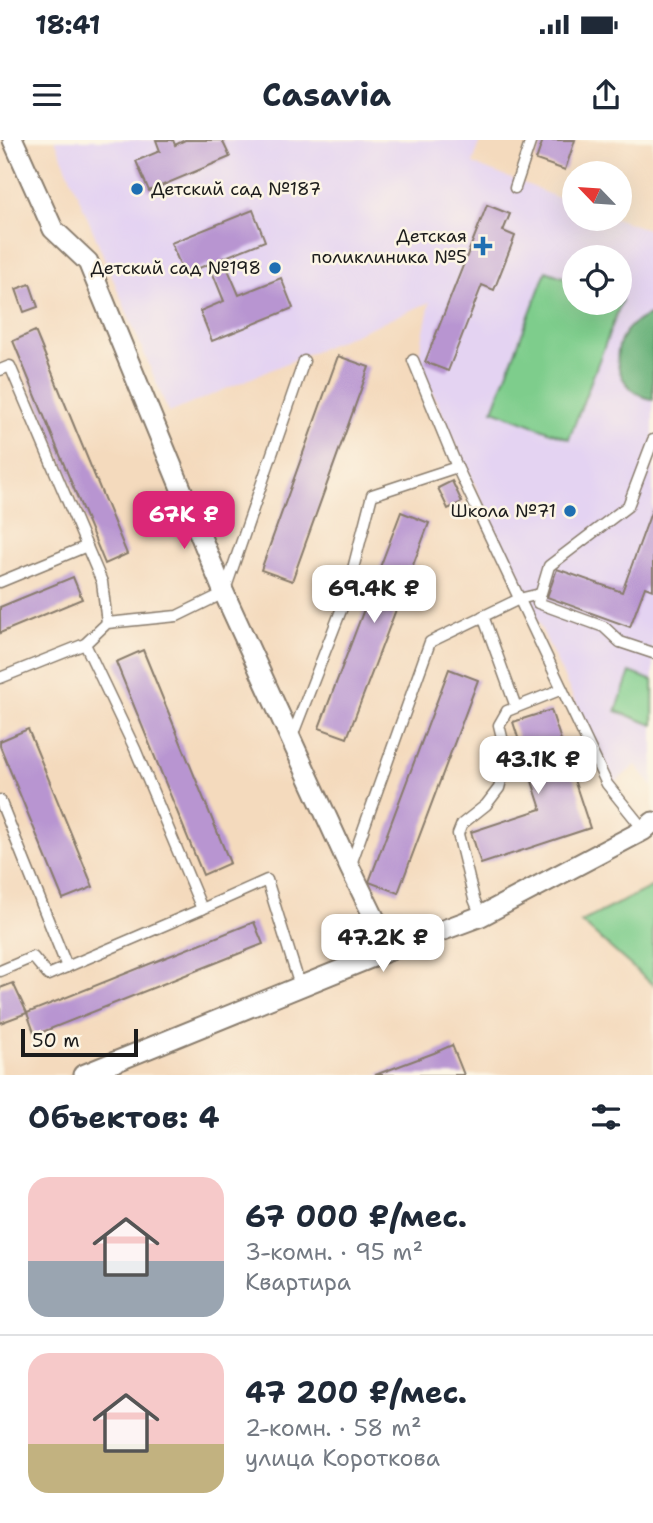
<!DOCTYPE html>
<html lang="ru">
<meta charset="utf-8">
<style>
:root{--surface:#fff;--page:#f6f6f7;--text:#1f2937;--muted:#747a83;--line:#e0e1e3;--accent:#db2777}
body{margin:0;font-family:"Shantell Sans",sans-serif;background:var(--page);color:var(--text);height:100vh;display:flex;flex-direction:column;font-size:26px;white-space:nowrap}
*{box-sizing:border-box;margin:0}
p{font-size:23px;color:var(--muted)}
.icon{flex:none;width:38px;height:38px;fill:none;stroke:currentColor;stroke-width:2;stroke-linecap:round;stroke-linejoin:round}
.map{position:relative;height:935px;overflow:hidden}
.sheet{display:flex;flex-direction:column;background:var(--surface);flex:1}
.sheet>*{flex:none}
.needle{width:46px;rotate:295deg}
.tools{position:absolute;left:562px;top:21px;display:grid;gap:14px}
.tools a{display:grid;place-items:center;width:70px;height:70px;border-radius:50%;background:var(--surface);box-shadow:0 7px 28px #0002;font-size:35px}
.scale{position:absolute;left:21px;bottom:18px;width:117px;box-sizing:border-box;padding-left:7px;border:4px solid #1c1c1c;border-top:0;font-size:19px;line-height:24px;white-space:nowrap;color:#1c1c1c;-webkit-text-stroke:5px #fcf5e5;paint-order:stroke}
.price{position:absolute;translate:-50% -60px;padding:0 16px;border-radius:14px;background:#fff;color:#222;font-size:23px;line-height:46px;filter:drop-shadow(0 2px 4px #0008)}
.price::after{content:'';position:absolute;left:50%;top:42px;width:21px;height:16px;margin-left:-10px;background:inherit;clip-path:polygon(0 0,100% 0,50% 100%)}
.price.active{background:var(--accent);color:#fff}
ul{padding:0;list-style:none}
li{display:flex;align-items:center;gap:21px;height:175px;padding:0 28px}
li+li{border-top:2px solid var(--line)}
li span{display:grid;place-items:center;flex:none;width:196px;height:140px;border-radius:21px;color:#555}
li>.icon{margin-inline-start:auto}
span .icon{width:84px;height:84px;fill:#fffc;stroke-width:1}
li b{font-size:30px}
h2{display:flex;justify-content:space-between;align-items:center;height:84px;padding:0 28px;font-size:30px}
.status{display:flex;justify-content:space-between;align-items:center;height:49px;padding:0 35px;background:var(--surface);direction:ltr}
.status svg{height:19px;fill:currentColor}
header{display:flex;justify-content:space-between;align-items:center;height:91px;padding:0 28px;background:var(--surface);font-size:32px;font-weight:700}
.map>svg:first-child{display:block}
.built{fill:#e4d3f2;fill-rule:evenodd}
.green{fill:#7ecd8c;stroke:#4d7454;stroke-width:2}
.forest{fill:#66b078;stroke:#41664a;stroke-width:2}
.building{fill:#b895d1}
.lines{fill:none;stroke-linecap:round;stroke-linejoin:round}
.lane-casing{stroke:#887b6c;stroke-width:13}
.street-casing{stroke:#887b6c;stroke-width:23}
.lane{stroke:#fff;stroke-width:10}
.street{stroke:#fff;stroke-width:19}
.poi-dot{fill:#1f6fb2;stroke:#fcf5e5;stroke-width:2.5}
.labels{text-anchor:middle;stroke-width:5;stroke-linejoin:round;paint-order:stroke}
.poi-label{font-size:18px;fill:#1c1c1c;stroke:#fcf5e5;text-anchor:end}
</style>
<div class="status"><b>18:41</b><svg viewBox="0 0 49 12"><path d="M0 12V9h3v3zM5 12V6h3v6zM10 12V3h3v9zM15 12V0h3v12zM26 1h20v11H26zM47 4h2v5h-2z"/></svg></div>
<header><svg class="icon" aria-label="menu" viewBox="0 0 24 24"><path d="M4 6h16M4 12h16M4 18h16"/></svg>Casavia<svg class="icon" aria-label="share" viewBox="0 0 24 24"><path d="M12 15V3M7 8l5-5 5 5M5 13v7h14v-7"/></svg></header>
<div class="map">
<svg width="653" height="935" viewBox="0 0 653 935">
<rect width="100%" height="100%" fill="#fcf5e5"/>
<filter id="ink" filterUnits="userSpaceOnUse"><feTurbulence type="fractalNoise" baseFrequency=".0143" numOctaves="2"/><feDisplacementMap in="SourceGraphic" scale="14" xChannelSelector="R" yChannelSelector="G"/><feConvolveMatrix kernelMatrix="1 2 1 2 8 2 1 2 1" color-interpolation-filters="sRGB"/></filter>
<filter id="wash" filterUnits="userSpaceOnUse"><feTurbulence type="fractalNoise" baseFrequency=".00686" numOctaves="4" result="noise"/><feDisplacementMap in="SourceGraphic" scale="28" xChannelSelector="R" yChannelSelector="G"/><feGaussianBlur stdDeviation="1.57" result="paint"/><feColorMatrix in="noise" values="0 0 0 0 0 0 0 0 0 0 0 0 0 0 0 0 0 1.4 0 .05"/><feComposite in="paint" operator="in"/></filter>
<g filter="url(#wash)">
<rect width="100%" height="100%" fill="#f4dabd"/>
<path class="built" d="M55,0H480L473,24L541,50V51L574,64V79H617L653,91V647L636,625L613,644L448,286L418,220L430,162L169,273ZM574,117H620V163H574Z"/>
<g class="green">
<path d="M546,131L574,141V163H620V159L622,160L569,299L493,270Z"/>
<path d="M630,532L653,541V585L616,571Z"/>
<path d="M653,746V845L581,782Z"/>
</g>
<path class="forest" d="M653,174V260C605,248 606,186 653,174Z"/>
<g id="blocks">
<g class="building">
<path d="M156,0H173L175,5L185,0H222L230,17L149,51L136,21L160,11Z"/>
<path d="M543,0H575L565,30L536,20Z"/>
<path d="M487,65L510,74L503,91L515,96L494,150L482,145L448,231L425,222Z"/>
<path d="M253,70L265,101L223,118L239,155L281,138L293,168L212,201L200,171L224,161L209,124L184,134L171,103Z"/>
<path d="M30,144L38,167L24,172L16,149Z"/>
<path d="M35,191L127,414L105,424L13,201Z"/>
<path d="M338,216L369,227L292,441L261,430Z"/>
<path d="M452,341L462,362L448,369L438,348Z"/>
<path d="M653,367V450L645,447L630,487L547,457L557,429L622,452Z"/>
<path d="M401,372L429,383L347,598L319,588Z"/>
<path d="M73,437L82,459L0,493V467Z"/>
<path d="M143,510L230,723L203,735L116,522Z"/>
<path d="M449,529L478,540L398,753L369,742Z"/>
<path d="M551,570L590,688L481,724L471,692L541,669L513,582Z"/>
<path d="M28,589L93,747L63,759L0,606V601Z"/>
<path d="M254,782L263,804L35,895L27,873Z"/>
<path d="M13,843L27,873L0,883V848Z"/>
<path d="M452,905L464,935H375L434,913Z"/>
</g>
</g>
</g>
<g filter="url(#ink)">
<use href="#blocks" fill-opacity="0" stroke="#887b6c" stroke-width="2"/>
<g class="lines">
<g class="lane-casing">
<g id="lane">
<path d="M515,48L531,0"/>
<path d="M413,220L457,327L607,644L644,690"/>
<path d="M0,230L10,226L102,442L107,483"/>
<path d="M653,300L628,366L549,426L538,463L604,487L620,502L653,513"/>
<path d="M0,442L87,406"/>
<path d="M483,476L516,567"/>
<path d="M85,504L135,609L202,769"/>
<path d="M0,538L85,504L107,483L177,476L224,453L304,221"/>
<path d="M291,599L345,460L372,355L457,327"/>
<path d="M0,660L67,827"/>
<path d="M350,727L430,502L519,459L540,454"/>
<path d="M481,776L474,759L458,694L462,684L486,665L499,648L507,618L499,585L507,571L562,549"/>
<path d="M0,831L33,817L48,835L202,769L267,740L300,846"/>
</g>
</g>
<g class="street-casing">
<g id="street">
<path d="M13,0L53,89L88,122L224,453L350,728L390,810"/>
<path d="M83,935L390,810L481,776L644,690L653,682"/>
</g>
</g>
<use href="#lane" class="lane"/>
<use href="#street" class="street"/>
</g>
</g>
<g class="poi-dot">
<circle cx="137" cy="49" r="7"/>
<path d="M479.5 95.5h7v7h7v7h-7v7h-7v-7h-7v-7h7z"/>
<circle cx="275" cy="128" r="7"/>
<circle cx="570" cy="371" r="7"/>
</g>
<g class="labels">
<g class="poi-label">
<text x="151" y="55" text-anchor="start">Детский сад №187</text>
<text x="467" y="102">Детская<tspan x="467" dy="21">поликлиника №5</tspan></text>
<text x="261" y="134">Детский сад №198</text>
<text x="556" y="377">Школа №71</text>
</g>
</g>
</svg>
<div class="tools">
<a><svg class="needle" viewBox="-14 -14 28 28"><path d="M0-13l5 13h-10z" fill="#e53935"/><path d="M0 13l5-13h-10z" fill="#747a83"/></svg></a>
<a><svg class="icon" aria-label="locate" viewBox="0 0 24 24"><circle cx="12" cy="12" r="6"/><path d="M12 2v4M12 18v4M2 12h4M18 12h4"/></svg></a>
</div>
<div class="scale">50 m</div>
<b class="price active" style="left:184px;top:411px">67K ₽</b>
<b class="price" style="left:374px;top:485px">69.4K ₽</b>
<b class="price" style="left:538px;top:656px">43.1K ₽</b>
<b class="price" style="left:383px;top:834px">47.2K ₽</b>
</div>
<section class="sheet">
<h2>Объектов: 4<svg class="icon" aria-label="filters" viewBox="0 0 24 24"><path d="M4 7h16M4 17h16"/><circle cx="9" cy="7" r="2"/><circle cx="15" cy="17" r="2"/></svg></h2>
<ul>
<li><span style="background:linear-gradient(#f6c9c9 60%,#9aa5b1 0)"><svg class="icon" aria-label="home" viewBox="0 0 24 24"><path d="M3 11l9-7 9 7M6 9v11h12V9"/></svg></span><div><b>67 000 ₽/мес.</b><p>3-комн. · 95 m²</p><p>Квартира</p></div></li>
<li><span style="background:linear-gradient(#f6c9c9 65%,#c2b280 0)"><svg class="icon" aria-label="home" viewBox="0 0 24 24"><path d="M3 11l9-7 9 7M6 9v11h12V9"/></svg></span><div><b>47 200 ₽/мес.</b><p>2-комн. · 58 m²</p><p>улица Короткова</p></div></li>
</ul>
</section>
